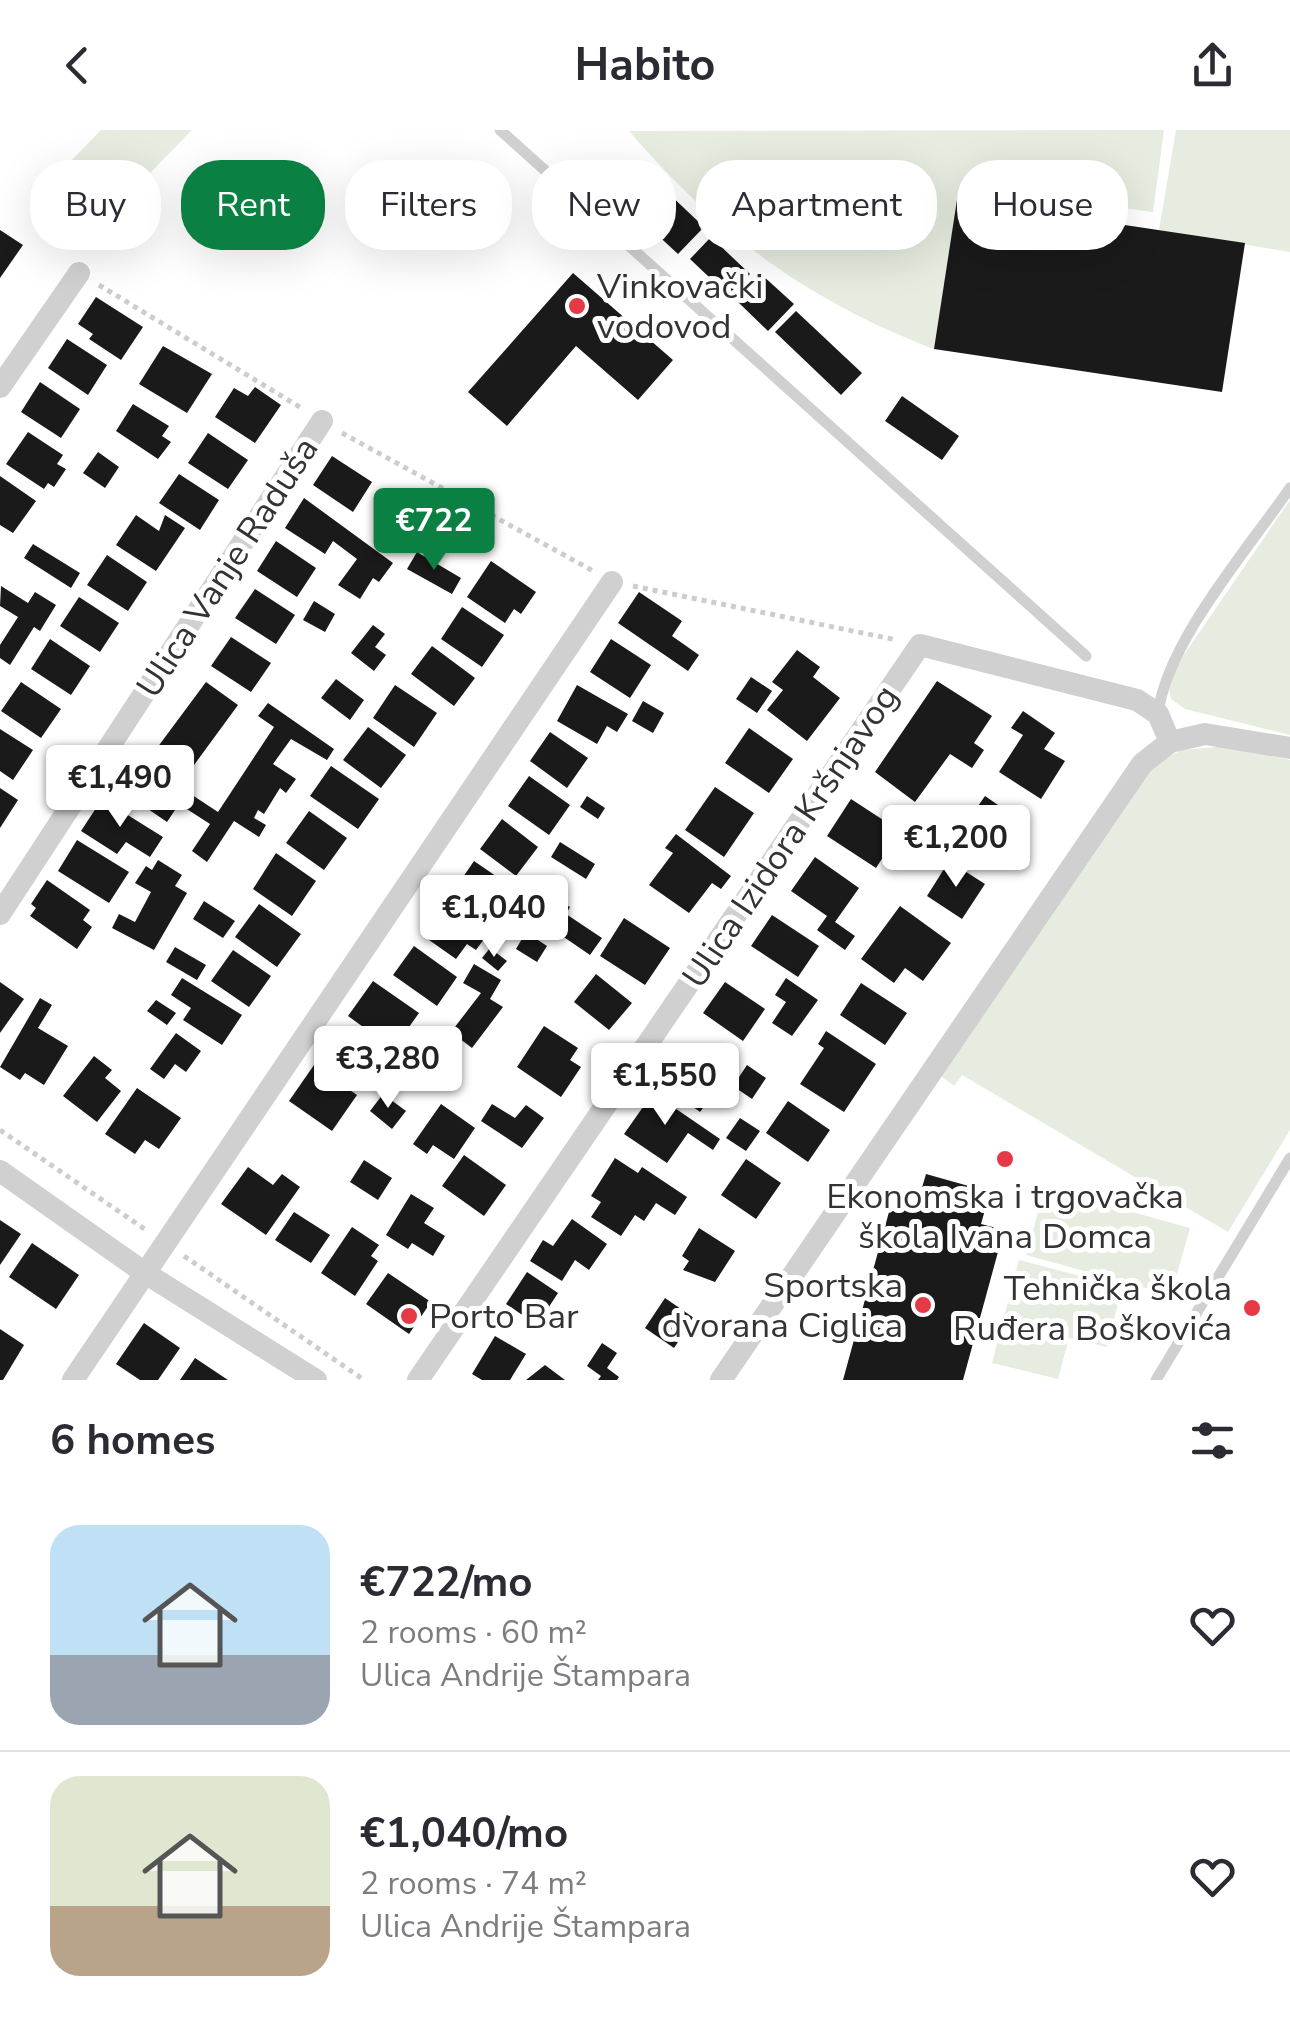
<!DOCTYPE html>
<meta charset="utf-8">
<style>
:root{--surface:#fff;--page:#f2f2f3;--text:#2b2b33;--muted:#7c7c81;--line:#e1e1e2;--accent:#0b8043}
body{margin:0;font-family:"Nunito Sans",sans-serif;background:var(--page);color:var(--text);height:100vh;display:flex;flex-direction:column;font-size:38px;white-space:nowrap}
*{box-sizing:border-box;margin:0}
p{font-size:32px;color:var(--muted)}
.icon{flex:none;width:55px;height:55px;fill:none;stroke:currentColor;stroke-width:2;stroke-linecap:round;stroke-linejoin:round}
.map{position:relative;height:1250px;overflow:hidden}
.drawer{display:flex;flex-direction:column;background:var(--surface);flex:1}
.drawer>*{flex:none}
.banner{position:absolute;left:30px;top:30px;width:1230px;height:90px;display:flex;gap:20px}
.price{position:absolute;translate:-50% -85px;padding:0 22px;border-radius:10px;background:#fff;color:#222;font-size:32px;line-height:65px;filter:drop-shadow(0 2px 5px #0008)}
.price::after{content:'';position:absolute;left:50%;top:60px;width:30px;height:22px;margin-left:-15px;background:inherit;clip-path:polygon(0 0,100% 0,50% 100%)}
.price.active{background:var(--accent);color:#fff}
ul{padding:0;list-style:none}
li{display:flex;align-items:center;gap:30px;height:250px;padding:0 50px}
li+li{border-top:2px solid var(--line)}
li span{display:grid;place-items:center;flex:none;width:280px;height:200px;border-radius:30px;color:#555}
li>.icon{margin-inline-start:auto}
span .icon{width:120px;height:120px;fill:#fffc;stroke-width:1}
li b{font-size:42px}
h2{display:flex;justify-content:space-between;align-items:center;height:120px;padding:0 50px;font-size:42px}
.tag{padding:0 35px;border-radius:40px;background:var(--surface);box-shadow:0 10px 40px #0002;font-size:35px;line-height:90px}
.tag.active{background:var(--accent);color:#fff}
header{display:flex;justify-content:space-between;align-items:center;height:130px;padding:0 50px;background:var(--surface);font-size:45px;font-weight:700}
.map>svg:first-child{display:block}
.green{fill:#e6ecdf}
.building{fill:#1a1a1a}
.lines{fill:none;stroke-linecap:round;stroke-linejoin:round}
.path{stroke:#cdcdcd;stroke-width:5;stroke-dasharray:5 5;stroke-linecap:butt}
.service{stroke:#d0d0d0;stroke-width:11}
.minor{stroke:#d0d0d0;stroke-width:22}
.poi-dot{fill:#e63946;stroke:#fff;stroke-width:4}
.labels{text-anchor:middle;stroke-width:10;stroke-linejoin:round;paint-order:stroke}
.poi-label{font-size:35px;fill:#333;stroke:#fff;text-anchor:start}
.street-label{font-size:35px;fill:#333;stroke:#fff}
</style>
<header><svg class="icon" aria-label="back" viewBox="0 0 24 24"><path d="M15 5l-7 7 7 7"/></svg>Habito<svg class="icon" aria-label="share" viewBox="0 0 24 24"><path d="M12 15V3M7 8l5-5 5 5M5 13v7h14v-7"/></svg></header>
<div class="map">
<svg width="1290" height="1250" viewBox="0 0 1290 1250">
<rect width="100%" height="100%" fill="#fff"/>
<g class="green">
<path d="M101,0H192L119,75L72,30Z"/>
<path d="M1164,0L1153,82L960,56L934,219C806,170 718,104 629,1Z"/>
<path d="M1176,0H1290V122L1159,100Z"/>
<path d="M1290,370V605L1185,579L1171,569L1169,560L1177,535Z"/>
<path d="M1227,616L1290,630V1000L1228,1102L962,945L954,956L941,946L1154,634L1182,620Z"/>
<path d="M1045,1058L1190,1098L1171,1165L1026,1125Z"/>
<path d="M1019,1130L1122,1157L1107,1217L1069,1208L1058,1249L992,1233Z"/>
</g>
<g class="building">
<path d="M665,60L704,97L678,124L639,88Z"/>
<path d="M957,70L1245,113L1222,262L934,219Z"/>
<path d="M0,100L23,115L0,148Z"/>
<path d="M711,107L750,144L729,166L690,129Z"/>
<path d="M573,143L673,230L638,270L576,216L507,296L468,262Z"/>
<path d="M762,145L794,174L768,201L737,171Z"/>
<path d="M96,167L143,197L121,230L89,209L93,204L78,194Z"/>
<path d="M796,181L862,243L841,265L775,202Z"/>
<path d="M67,209L107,235L88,265L48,238Z"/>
<path d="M163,216L212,244L187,283L139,254Z"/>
<path d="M40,252L80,279L61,308L21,282Z"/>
<path d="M255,257L281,275L255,313L215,287L234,258L248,266Z"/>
<path d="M902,266L959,306L942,330L885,291Z"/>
<path d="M133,274L169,296L162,306L171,312L158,329L116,301Z"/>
<path d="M28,302L63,325L57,334L66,339L54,357L48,353L44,359L6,334Z"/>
<path d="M208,303L248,330L228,359L188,333Z"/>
<path d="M98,322L119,337L105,358L83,343Z"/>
<path d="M332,326L372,352L353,382L313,355Z"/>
<path d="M179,344L219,370L200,400L159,373Z"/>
<path d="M0,346L36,371L13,403L0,395Z"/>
<path d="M304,368L393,433L379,452L373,448L360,469L338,455L357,429L333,411L325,424L285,398Z"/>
<path d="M136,385L159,401L165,385L185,398L156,441L116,415Z"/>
<path d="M276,411L316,438L297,467L257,441Z"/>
<path d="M33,414L80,443L71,458L24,428Z"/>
<path d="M417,422L461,448L452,464L407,439Z"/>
<path d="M107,425L147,452L128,481L87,455Z"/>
<path d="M491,431L536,462L521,484L514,479L505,493L467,467Z"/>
<path d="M1,456L28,473L35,462L56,475L40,501L34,497L10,535L0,528V515L18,487L0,476Z"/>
<path d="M255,459L295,485L276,514L235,488Z"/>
<path d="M639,462L682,491L672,506L699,525L688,541L618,493Z"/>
<path d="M79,467L119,493L100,522L60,496Z"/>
<path d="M314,471L335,484L325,502L303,490Z"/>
<path d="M462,477L504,505L482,537L441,509Z"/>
<path d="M373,495L385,504L375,517L386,525L374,541L351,523Z"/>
<path d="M231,507L271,533L251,562L211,536Z"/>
<path d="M50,509L90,536L71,565L31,539Z"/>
<path d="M611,509L651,535L630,568L590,542Z"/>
<path d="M432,516L475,548L454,576L411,544Z"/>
<path d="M797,520L820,537L813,547L840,568L807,611L767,580L783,560L772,552Z"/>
<path d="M751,547L772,561L757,583L736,569Z"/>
<path d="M336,549L364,570L350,590L321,568Z"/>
<path d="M937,551L992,586L974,613L984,620L972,638L950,624L915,672L875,642Z"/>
<path d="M21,552L61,579L41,608L1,581Z"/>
<path d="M206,552L238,575L186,646L154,622Z"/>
<path d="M395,555L437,583L414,617L373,588Z"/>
<path d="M577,555L628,584L617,602L607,596L597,614L557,591Z"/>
<path d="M643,571L664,583L653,603L632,591Z"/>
<path d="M268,573L334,619L327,630L291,609L273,634L296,649L286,663L280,658L264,684L258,680L254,688L266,695L259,707L234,691L207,732L192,721L210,694L179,674L167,692L132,668L151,638L218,682L274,597L258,586Z"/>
<path d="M1023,581L1055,603L1044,619L1065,631L1041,669L999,642L1023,605L1011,598Z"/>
<path d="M368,597L406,625L381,658L343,630Z"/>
<path d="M749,598L793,629L769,663L725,633Z"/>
<path d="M0,599L33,620L13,650L0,641Z"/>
<path d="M550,602L588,628L567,658L530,631Z"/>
<path d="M331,636L379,669L358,699L310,666Z"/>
<path d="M529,646L570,675L549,705L508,676Z"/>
<path d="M715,657L754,683L724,727L685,700Z"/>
<path d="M0,658L18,670L0,698Z"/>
<path d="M587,666L605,678L598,689L580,677Z"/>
<path d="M985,666L1024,693L997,732L974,716L970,724L953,712Z"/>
<path d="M102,669L163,707L150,727L126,712L117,724L81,701Z"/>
<path d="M851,669L900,701L876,738L827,706Z"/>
<path d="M309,681L347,708L324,740L286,713Z"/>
<path d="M502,689L538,717L516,746L480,719Z"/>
<path d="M676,704L731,746L721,759L712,753L689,783L649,755L673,723L665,718Z"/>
<path d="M77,710L129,742L109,773L58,741Z"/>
<path d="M560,712L595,734L586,749L551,727Z"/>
<path d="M276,723L316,751L292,786L253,759Z"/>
<path d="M815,727L859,758L835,792L855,806L845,820L817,800L827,786L791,761Z"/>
<path d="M158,730L182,745L175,756L187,763L154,820L112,798L119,784L135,792L151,762L135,753L146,736L152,740Z"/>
<path d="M474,731L512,757L490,789L452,763Z"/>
<path d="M949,731L985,754L962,789L927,766Z"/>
<path d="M47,750L90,780L83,790L92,797L77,819L30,786L36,778L31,774Z"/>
<path d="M549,765L570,777L566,784L602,808L590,825L555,801L560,794L539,781Z"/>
<path d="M204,771L235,791L223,808L193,789Z"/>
<path d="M259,774L301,804L277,837L235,807Z"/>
<path d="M443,774L487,805L476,820L467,814L456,829L422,805Z"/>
<path d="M900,776L951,813L923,851L905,838L894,853L861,829Z"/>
<path d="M772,785L819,816L798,847L751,816Z"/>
<path d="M624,788L670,818L645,855L600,826Z"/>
<path d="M526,802L547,816L537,832L516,819Z"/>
<path d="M414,816L457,847L437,876L393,845Z"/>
<path d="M175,817L206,835L197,850L166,832Z"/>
<path d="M490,818L507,831L498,841L482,828Z"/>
<path d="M233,820L271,846L249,877L211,851Z"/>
<path d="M474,834L501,850L490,869L503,877L472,918L451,902L481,863L463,853Z"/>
<path d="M596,844L632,873L609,900L574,872Z"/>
<path d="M182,848L242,885L222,915L183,890L191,878L171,865Z"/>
<path d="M786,848L818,870L792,906L772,893L786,872L775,865Z"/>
<path d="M373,851L419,883L404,904L394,897L384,912L348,886Z"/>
<path d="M0,852L24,869L0,903Z"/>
<path d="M725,852L765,879L743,911L703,883Z"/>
<path d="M861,853L907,883L885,915L840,885Z"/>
<path d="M40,868L52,875L38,898L68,916L44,955L25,943L20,950L0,937Z"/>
<path d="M156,870L176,883L167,895L147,881Z"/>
<path d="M345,896L391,928L368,961L322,928Z"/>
<path d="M544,896L578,918L570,930L581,937L561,967L517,937Z"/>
<path d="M826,901L876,934L844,982L800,954L824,918L818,914Z"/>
<path d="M176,903L201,921L186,942L175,934L164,949L150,939Z"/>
<path d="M686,921L725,948L700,982L662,954Z"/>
<path d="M94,926L112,940L105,948L121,961L97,992L63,966Z"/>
<path d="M314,935L357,965L332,1001L289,971Z"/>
<path d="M747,935L766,948L752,969L733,956Z"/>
<path d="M137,958L181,988L159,1019L145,1010L135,1024L105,1004Z"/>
<path d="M647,959L720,1009L713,1020L688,1003L667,1033L624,1004L643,977L637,973Z"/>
<path d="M383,964L406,981L392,999L370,981Z"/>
<path d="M788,971L830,1000L808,1032L766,1003Z"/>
<path d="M441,974L475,998L454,1029L433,1015L427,1024L413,1014Z"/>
<path d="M492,974L515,988L526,975L544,988L522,1018L481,991Z"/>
<path d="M740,988L760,1001L746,1021L726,1008Z"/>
<path d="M464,1025L506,1055L484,1086L442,1056Z"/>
<path d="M615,1028L638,1043L642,1037L687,1067L675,1085L656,1073L644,1091L635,1085L621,1106L591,1087L601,1072L591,1066Z"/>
<path d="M746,1029L781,1053L756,1089L721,1065Z"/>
<path d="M364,1030L392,1048L378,1070L350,1052Z"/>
<path d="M248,1037L273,1055L282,1044L300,1057L266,1105L221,1074Z"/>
<path d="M926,1044L990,1062L981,1094L1004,1100L963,1250H843L892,1071L916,1078Z"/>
<path d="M411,1064L434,1078L424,1093L445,1106L433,1126L412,1113L408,1119L386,1105Z"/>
<path d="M294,1082L330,1105L311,1133L275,1110Z"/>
<path d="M572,1089L607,1114L589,1140L575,1130L562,1151L530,1131L543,1110L553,1116Z"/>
<path d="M0,1090L21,1104L0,1135Z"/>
<path d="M352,1097L379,1115L371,1126L378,1131L355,1166L321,1143Z"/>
<path d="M699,1098L735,1121L715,1152L683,1140L689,1131L682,1126Z"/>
<path d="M32,1113L79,1145L56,1179L9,1147Z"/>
<path d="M527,1142L558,1163L537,1195L506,1174Z"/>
<path d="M388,1143L431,1172L409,1204L366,1174Z"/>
<path d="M665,1168L694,1188L674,1218L645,1198Z"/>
<path d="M144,1193L180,1218L158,1250H140L116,1234Z"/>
<path d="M0,1199L24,1215L3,1250H0Z"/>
<path d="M495,1206L526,1224L510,1250H482L472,1244Z"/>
<path d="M602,1213L617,1223L607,1238L619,1247L617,1250H598L601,1246L587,1236Z"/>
<path d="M195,1228L228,1250H180Z"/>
<path d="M545,1235L565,1250H526Z"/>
</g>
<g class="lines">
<g class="path">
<path d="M99,155L303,279"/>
<path d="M342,303L595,442"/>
<path d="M633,456L897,510"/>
<path d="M0,1000L146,1100"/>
<path d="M184,1126L364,1250"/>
</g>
<g class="service">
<path d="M500,0L1086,526"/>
<path d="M1158,584C1166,513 1248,419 1290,358"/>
<path d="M1156,1250L1290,1028"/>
</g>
<g class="minor">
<path d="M0,257L79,143"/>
<path d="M1170,612L1205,604L1290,618"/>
<path d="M0,784L322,291"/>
<path d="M0,1041L145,1143L316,1250"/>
<path d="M73,1250L612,452"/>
<path d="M418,1250L920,515L1137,570L1158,584L1170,612L1142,634L721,1250"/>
</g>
</g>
<g class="poi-dot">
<circle cx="577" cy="176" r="10"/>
<circle cx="1005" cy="1029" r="10"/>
<circle cx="923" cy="1175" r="10"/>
<circle cx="1252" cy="1178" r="10"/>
<circle cx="409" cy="1186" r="10"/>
</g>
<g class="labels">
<g class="poi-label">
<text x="597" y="168">Vinkovački<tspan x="597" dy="40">vodovod</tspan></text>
<text x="1005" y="1078" text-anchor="middle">Ekonomska i trgovačka<tspan x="1005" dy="40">škola Ivana Domca</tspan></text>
<text x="903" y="1167" text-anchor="end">Sportska<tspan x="903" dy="40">dvorana Ciglica</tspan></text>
<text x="1232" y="1170" text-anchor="end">Tehnička škola<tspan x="1232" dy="40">Ruđera Boškovića</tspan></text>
<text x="429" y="1198">Porto Bar</text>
</g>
<g class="street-label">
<text transform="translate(227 437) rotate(-57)" y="12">Ulica Vanje Raduša</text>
<text transform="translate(790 706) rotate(-56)" y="12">Ulica Izidora Kršnjavog</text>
</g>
</g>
</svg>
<b class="price active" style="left:434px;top:443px">€722</b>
<b class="price" style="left:120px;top:700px">€1,490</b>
<b class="price" style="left:956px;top:760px">€1,200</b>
<b class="price" style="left:494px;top:830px">€1,040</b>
<b class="price" style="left:388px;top:981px">€3,280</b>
<b class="price" style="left:665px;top:998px">€1,550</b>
<div class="banner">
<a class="tag">Buy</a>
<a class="tag active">Rent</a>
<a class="tag">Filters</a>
<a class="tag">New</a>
<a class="tag">Apartment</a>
<a class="tag">House</a>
</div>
</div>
<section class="drawer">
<h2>6 homes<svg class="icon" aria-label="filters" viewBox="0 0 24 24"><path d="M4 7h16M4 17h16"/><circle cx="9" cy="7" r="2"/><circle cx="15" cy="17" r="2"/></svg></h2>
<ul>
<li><span style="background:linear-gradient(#bfe0f5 65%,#9aa5b1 0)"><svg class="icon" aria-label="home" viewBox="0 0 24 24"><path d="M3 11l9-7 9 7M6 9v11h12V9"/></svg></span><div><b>€722/mo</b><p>2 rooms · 60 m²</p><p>Ulica Andrije Štampara</p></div><svg class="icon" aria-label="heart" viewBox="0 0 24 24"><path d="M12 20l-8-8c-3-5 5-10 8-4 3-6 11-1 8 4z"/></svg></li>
<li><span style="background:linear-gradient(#dfe7d0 65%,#b9a48a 0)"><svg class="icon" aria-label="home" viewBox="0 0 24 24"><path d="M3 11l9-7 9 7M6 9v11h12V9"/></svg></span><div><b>€1,040/mo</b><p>2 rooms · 74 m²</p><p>Ulica Andrije Štampara</p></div><svg class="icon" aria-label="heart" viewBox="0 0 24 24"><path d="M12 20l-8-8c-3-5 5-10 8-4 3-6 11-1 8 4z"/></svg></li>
</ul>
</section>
